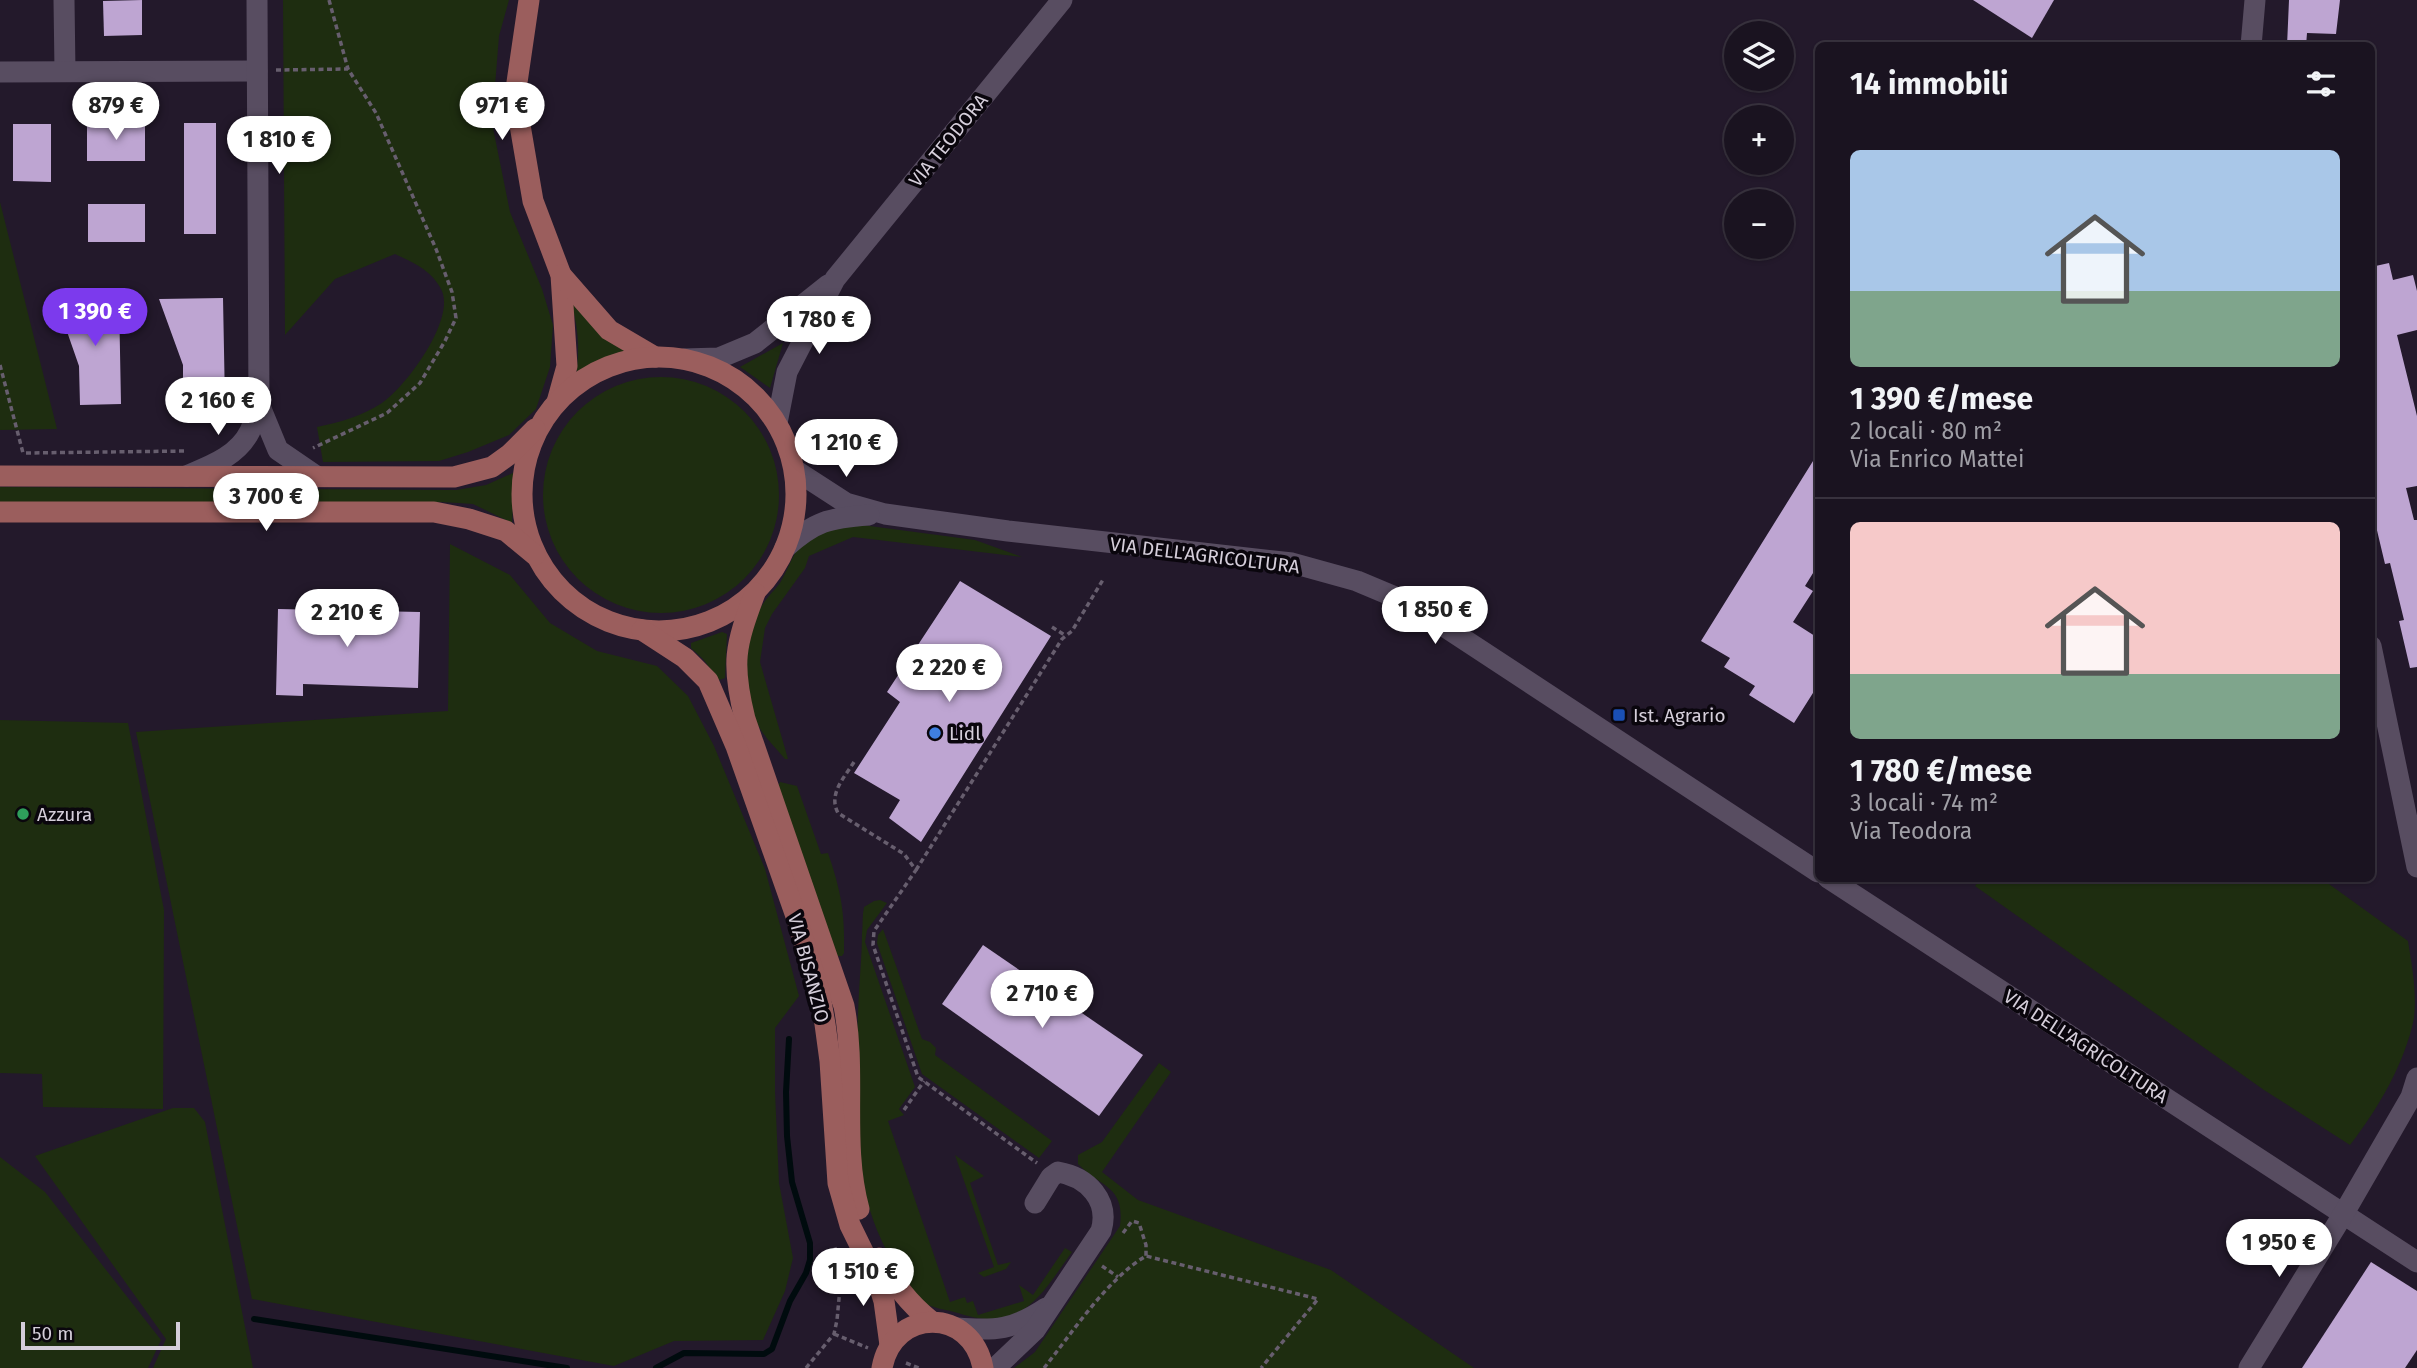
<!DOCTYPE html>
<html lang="it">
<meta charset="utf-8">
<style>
:root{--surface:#1a1320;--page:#231c29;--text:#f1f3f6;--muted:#9f9ea5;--line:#38323e;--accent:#7c3aed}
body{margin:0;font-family:"Fira Sans",sans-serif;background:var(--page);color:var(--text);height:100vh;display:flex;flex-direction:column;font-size:26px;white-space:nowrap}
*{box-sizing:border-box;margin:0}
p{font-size:23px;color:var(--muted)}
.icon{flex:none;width:38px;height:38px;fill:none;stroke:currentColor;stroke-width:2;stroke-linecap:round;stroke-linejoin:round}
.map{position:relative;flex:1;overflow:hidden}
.sheet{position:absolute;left:1815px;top:42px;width:560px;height:840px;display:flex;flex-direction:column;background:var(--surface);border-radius:10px;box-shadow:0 2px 5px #0004,0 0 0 2px var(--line)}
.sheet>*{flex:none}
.controls{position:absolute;left:1724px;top:21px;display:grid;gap:14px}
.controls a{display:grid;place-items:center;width:70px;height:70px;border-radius:50%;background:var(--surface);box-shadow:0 2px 5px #0004,0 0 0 2px var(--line);font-size:35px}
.scale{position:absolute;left:21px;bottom:18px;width:159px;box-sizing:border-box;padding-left:7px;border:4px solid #d5ceda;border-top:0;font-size:19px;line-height:24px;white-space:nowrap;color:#d5ceda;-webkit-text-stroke:5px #0a060d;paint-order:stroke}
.price{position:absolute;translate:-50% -60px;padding:0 16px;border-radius:24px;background:#fff;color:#222;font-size:23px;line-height:46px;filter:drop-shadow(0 2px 4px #0008)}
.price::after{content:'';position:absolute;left:50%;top:42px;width:21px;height:16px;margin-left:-10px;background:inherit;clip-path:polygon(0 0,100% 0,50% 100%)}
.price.on{background:var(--accent);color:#fff}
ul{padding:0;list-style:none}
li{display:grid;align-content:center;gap:14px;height:371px;padding:0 35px}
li+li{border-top:2px solid var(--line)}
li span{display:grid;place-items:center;height:217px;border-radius:10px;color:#555}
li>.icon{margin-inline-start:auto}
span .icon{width:126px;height:126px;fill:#fffc;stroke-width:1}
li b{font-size:30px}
h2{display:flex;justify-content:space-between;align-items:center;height:84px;padding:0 35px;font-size:30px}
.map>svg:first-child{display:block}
.green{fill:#1e2d10}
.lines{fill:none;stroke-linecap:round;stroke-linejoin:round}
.stream{stroke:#000b0e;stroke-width:6}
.building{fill:#bea5d2}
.path{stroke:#675e6e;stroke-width:3.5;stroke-dasharray:5 3.5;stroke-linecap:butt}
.minor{stroke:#584d61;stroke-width:21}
.major{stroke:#9b5e5d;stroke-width:21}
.transit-dot{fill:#1a4fb4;stroke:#0a060d;stroke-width:2.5}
.shop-dot{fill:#3f7fe0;stroke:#0a060d;stroke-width:2.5}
.leisure-dot{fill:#2e9e5b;stroke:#0a060d;stroke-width:2.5}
.labels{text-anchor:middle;stroke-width:7;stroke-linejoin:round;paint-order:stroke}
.street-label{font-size:19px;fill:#d5ceda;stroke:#0a060d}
.poi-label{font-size:19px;fill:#d5ceda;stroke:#0a060d;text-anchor:start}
</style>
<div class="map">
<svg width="2417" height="1368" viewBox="0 0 2417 1368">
<rect width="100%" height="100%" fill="#23192b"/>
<g class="green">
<path d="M283,0H509L499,36L492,123L510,212L542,289L553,325L550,367L536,409L509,435L468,452L439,461L323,462L317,427C341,422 362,416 382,403C406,387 457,318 441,289C431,270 414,263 395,254L335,279L285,335Z"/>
<path d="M0,202L57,429L0,430Z"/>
<path d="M568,296L629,353L612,357L576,377C580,349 579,323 568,296Z"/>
<path d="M783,343L770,388L740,367Z"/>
<circle cx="661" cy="495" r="118"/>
<path d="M515,472L512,523L473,504L442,502H0V487L456,490L486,485Z"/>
<path d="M862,525L975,540L1022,557L853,537L809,556L805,568L772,614L765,628L760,662L788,759H785C776,748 764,737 758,725C740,691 743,642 760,609C765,599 773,592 780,583C787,572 792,555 801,545C816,530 842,527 862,525Z"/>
<path d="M450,544L510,575L550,623L597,651L657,666L688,696L714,746L765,869L799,996L775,1028V1092L779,1183L793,1258L785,1291L763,1340L674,1341L614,1366L252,1299L136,732L448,711Z"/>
<path d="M722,632L727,634L725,678L719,680L703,659L691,648V643Z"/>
<path d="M0,720L128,723L164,910L163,1109L43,1107L42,1074L0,1073Z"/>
<path d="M780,782L797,786L821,854L828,853C841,891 845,913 844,953L842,956H837L778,786Z"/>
<path d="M1980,879H2322L2408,941C2412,966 2417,993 2414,1018C2405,1063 2378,1109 2350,1145L2264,1090L1975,886Z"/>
<path d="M880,900L887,903L867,930L865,942L915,1087L899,1109L904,1115L888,1121L950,1302L965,1297L967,1303L973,1301L978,1315L1024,1301L1019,1285L1033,1295L1065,1248L1072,1252C1039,1298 1021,1334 958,1313C948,1310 931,1308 922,1302C916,1297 911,1287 906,1280C843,1200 855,1088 859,992C860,973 862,953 862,934C863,925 862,916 864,907L874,901Z"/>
<path d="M883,929L922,1039L930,1042L936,1048L935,1055L1052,1141L1039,1158L922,1074L877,943L878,935Z"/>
<path d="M1159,1063L1171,1072L1102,1172L1138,1200L1331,1270L1474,1368H1014L1035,1352L1120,1226C1125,1185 1101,1188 1078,1164V1155L1102,1142Z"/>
<path d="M173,1108H194L205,1122L253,1368H153L166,1339L35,1156Z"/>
<path d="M955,1155L984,1176L970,1183L998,1265L1011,1262L1006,1269L984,1277L978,1273L994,1267Z"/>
<path d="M0,1157L45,1192L161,1340L148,1368H0Z"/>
</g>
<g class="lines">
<g class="stream">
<path d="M254,1319L567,1368"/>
<path d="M656,1368L684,1353L764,1354L772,1349L790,1301L806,1273L810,1260V1243L792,1182L787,1136L786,1092L789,1039"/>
</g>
</g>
<g class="building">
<path d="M142,0V35L104,36L103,1Z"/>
<path d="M1973,0H2054L2032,38Z"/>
<path d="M2289,0H2340L2336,34L2307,33L2306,46H2287Z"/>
<rect x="87" y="123" width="58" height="38"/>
<rect x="184" y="123" width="32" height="111"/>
<path d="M13,124H51V182L13,181Z"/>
<rect x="88" y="204" width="57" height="38"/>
<path d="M2389,263L2393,280L2413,275L2417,291V330L2397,335L2417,416V486L2406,488L2414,520H2417V667L2410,668L2399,621L2404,620L2390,563L2385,564L2375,522L2371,523V267Z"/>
<path d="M223,298L225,403L183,404V365L159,299Z"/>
<path d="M119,299L121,404L80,405L79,366L56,300Z"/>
<path d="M1818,453V565L1805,586L1813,591L1793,622L1818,638V685L1794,723L1749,695L1755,686L1724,667L1730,658L1701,641Z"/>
<path d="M960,581L1051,636L921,842L889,818L900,800L854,773L900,702L887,692Z"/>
<path d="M278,609L420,612L418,688L303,684V696L276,695Z"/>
<path d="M983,945L1143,1055L1099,1116L942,1004Z"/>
<path d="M2371,1262L2417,1291V1350L2405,1368H2302Z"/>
</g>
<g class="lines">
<g class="path">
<path d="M329,0L348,69"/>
<path d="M276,70L348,69L376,113L436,249L452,292L456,318L445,341L420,383L387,413L313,448"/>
<path d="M0,365L23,453"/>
<path d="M26,453L186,451"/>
<path d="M1052,627L1066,636"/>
<path d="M854,762C844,778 828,794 838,813L904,854L916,870L874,931L873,945L918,1077L1037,1163"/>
<path d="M916,870L1062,639L1072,631L1104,578"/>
<path d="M904,1110L924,1081"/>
<path d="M1123,1233L1132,1221L1139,1223L1146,1245V1256"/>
<path d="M1102,1266L1118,1277"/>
<path d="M834,1334L868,1348"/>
<path d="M906,1363L919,1368"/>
<path d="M806,1368L834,1334L837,1320L842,1267L834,1245"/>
<path d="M1044,1368C1072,1333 1108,1278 1146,1256L1318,1299L1261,1368"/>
</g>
<g class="minor">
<path d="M64,0L65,71"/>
<path d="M2251,46L2255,0"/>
<path d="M0,72L257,71"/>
<path d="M684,359L719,358L755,343L828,285"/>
<path d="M259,404L278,450L316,476"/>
<path d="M777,423L787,372L835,279L1062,0"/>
<path d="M795,470L846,503L885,514L1008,531L1292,563L1357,581L1407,602L1818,872"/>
<path d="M186,476C210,466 238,456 250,431C254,423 256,413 259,404L257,0"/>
<path d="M785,548C815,521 829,518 869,515"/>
<path d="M2371,646L2417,867"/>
<path d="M1828,878L2417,1262"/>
<path d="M957,1328C996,1331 1013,1330 1046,1308"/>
<path d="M995,1368L1035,1330L1101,1231C1110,1201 1088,1177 1058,1172L1051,1177L1035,1203"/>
<path d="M2249,1368L2344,1213L2411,1097L2417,1078"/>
</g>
<g class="major">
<path d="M529,0L515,96L533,201L561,275L567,366L557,402"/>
<path d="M561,275L609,330L655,357"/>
<circle cx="659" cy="494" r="137"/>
<path d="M0,476L454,477L492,467L510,454L535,429"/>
<path d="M0,512H434L469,519L506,531L535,555"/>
<path d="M755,593C735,646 731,663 745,719L844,1006C857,1073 841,1143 859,1209"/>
<path d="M642,630L685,658L708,681L736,746L797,919L819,990L825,1024L830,1061L838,1183L850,1225L878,1282L884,1301L890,1345"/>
<path d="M879,1258C894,1283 908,1303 931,1321"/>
<path d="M882,1368C893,1307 972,1307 983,1368"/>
</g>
</g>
<rect class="transit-dot" x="1612" y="708" width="14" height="14" rx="3.5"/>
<circle class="shop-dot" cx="935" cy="733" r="7"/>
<circle class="leisure-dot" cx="23" cy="814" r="7"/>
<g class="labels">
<g class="street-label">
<text transform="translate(948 140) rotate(-51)" y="7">VIA TEODORA</text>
<text transform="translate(1205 555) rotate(7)" y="7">VIA DELL'AGRICOLTURA</text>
<text transform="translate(809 968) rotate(75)" y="7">VIA BISANZIO</text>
<text transform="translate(2086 1046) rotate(33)" y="7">VIA DELL'AGRICOLTURA</text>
</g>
<g class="poi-label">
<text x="1633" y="722">Ist. Agrario</text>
<text x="949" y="740">Lidl</text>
<text x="37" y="821">Azzura</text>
</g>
</g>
</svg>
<div class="controls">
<a><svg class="icon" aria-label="layers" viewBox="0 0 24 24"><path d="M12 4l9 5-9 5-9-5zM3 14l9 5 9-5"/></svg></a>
<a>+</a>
<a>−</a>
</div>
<div class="scale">50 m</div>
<b class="price" style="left:116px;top:142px">879 €</b>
<b class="price" style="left:502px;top:142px">971 €</b>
<b class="price" style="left:279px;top:176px">1 810 €</b>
<b class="price on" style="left:95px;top:348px">1 390 €</b>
<b class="price" style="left:819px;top:356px">1 780 €</b>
<b class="price" style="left:218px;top:437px">2 160 €</b>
<b class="price" style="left:846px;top:479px">1 210 €</b>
<b class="price" style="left:266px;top:533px">3 700 €</b>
<b class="price" style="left:1435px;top:646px">1 850 €</b>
<b class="price" style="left:347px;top:649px">2 210 €</b>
<b class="price" style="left:949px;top:704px">2 220 €</b>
<b class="price" style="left:1042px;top:1030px">2 710 €</b>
<b class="price" style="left:2279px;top:1279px">1 950 €</b>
<b class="price" style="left:863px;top:1308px">1 510 €</b>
<section class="sheet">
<h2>14 immobili<svg class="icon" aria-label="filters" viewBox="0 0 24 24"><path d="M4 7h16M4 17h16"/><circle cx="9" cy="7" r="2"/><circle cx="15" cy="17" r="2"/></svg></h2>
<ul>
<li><span style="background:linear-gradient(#a9c7e8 65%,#7fa58c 0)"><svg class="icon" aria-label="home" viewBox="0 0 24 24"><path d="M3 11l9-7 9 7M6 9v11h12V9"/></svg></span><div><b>1 390 €/mese</b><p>2 locali · 80 m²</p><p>Via Enrico Mattei</p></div></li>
<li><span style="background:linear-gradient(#f6c9c9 70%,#7fa58c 0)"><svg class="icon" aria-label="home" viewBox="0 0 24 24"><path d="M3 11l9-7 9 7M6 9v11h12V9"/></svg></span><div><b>1 780 €/mese</b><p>3 locali · 74 m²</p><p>Via Teodora</p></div></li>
</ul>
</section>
</div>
